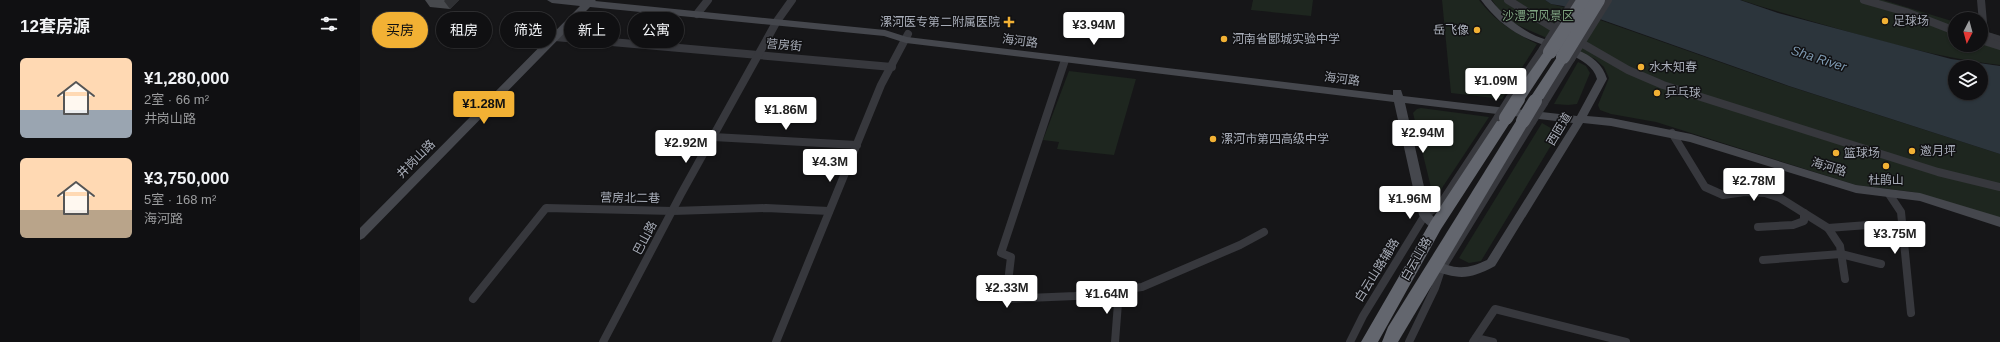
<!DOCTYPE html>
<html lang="zh">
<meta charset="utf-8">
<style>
:root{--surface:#101012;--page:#19191b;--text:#f1f3f6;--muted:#9c9d9f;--line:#303032;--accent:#f2b134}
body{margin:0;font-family:Arial,"Noto Sans SC",sans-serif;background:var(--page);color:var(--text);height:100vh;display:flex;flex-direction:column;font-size:15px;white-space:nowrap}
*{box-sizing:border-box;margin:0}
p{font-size:13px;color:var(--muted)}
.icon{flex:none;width:22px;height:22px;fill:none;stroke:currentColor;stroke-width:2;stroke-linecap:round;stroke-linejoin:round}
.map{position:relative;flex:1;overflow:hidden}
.side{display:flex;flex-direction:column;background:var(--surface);width:360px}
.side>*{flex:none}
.banner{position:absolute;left:12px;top:12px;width:380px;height:36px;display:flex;gap:8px}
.needle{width:26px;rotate:186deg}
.tools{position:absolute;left:1588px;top:12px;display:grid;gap:8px}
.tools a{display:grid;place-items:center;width:40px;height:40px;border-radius:50%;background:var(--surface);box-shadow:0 1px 3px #0004,0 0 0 1px var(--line);font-size:20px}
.price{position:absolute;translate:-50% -34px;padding:0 9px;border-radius:4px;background:#fff;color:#222;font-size:13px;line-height:26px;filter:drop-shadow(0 1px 2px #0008)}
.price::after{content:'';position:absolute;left:50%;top:24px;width:12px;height:9px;margin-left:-6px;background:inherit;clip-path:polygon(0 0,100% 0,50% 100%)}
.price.current{background:var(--accent);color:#111}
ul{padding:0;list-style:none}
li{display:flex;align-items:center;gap:12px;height:100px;padding:0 20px}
li span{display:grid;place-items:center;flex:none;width:112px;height:80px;border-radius:6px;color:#555}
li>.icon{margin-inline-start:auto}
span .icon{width:48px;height:48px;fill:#fffc;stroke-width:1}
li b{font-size:17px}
h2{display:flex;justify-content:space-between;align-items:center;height:48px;padding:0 20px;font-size:17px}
.chip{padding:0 14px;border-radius:18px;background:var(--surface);box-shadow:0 1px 3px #0004,0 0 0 1px var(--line);font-size:14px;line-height:36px}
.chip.current{background:var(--accent);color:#111}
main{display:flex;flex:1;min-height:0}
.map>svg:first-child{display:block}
.green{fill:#1e261f}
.water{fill:#2c353c;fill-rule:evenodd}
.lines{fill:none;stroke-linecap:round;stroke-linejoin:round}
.street{stroke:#37383d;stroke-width:8}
.secondary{fill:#45474d;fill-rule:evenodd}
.highway{fill:#63666e;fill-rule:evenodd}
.street-bridge{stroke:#37383d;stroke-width:8}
.highway-bridge{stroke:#63666e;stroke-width:14}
.wall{fill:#47494d}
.shaded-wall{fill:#2f3033}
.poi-dot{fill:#f2b134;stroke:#111113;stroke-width:1.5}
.labels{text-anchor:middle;stroke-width:3;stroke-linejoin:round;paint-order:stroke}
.park-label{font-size:12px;fill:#7fa381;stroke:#111113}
.poi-label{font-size:12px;fill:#a8adb8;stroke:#111113;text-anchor:start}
.street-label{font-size:12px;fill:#a8adb8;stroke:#111113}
.water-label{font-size:13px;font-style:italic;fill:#7f9bb3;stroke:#111113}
</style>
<main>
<section class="side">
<h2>12套房源<svg class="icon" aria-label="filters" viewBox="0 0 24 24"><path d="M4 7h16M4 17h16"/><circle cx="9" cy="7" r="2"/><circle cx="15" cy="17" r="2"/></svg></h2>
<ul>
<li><span style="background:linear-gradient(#ffd9b3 65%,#9aa5b1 0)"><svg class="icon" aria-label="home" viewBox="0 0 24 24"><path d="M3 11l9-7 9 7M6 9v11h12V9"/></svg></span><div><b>¥1,280,000</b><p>2室 · 66 m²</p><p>井岗山路</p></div></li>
<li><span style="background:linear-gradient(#ffd9b3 65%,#b9a48a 0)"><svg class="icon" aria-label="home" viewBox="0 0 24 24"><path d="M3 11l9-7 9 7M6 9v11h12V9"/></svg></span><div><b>¥3,750,000</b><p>5室 · 168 m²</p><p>海河路</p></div></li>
</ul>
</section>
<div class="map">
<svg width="1640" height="342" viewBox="0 0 1640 342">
<rect width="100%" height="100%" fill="#161618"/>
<g class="green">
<path d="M893,0H953L951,16L891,10Z"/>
<path d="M1082,0H1119C1135,21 1153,32 1177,44L1142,99L1091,93Z"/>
<path d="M1132,0H1185L1191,4L1203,7L1428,86L1640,154V218L1553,192L1496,185L1296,122L1251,114L1240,110L1238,105L1249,78L1244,67L1235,59L1155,24L1141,13Z"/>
<path d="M1381,0H1523L1595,22V45H1621V30L1640,36V65C1594,60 1548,48 1503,36C1462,24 1421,13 1381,0Z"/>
<path d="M1218,62L1226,66L1230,73L1217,104L1208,105L1194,104Z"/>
<path d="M709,71L776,79L754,155L697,149L699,142L683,140Z"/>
<path d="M1061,108L1129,117L1074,200L1053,113L1057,109Z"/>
<path d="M1182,123L1196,131L1198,134L1121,261L1109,263L1099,258Z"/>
</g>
<path class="water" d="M1185,0H1380L1418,13L1542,46L1591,59L1640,66V154L1429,86L1203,6L1191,4ZM1595,67H1621V93H1595Z"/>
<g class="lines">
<g class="street">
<path d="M1148,0L1200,32"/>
<path d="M1504,0L1546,12L1595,31"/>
<path d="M1621,0L1624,34"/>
<path d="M337,14L348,0"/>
<path d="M1621,34L1640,40"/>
<path d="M195,37L532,67"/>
<path d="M1216,40L1268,70L1303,85L1578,172L1640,187"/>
<path d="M1621,40L1640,46"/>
<path d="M705,60L641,253L651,257L646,299L715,296L782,287L880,245L904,232"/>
<path d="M1150,98L1183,49"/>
<path d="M1184,103L1211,59"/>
<path d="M1312,133L1345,187L1363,195L1385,192L1405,193L1420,198L1468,228L1480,246L1485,279"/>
<path d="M353,137L497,145"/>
<path d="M1529,194L1541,212L1551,313"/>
<path d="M1398,227L1433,225L1444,221V213"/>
<path d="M1468,228L1508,225"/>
<path d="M1403,260L1481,254L1521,264"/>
<path d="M113,299L186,208L313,211L406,208L469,211"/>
<path d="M1116,338L1133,342"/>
<path d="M243,342L321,194L417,21L432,0"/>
<path d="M416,342L521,85L548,34"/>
<path d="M755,342L759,290"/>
<path d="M990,342L1003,316L1065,215L1080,205L1138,117"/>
<path d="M1049,342L1075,288L1081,270L1172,122"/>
<path d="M1113,342L1135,309L1266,342"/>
</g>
<path class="secondary" d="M187,0H236L235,1L525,30L547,37L1033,95V90H1041L1043,96L1217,116L1237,79C1231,54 1183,48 1162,36C1146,28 1132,15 1121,0H1131C1143,15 1159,28 1176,36C1200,46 1239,49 1247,79L1227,116L1251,118L1331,134L1496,185L1560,193L1640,217V227L1560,201L1496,193L1330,142L1251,126L1223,123L1135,266C1107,281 1098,279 1069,269L1067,266L1069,263C1078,260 1087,266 1097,267C1108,268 1116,265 1127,260L1213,123L1045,103L1070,213L1082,225L1080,228C1072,231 1063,222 1059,215L1034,102L546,43L524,36L230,7L4,238L0,240V228L220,6L192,3Z"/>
<g class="highway">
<path d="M1190,48L1196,52L1163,102H1153L1152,99L1153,96L1186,49Z"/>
<path d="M1203,53L1207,54L1209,57L1180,104H1170L1168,101L1170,98L1199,54Z"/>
<path d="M1146,113L1151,115L1153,118L1081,229L1018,342H1001L1071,221L1141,115Z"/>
<path d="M1163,116L1168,118L1170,121L1038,342H1022L1028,327L1158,118Z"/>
</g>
<g class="street-bridge">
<path d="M1183,49L1214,0"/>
<path d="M1211,59L1248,0"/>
<path d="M1138,117L1150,98"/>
<path d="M1172,122L1184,103"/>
</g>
<g class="highway-bridge">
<path d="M1190,52L1224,0"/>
<path d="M1203,57L1238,0"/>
<path d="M1146,118L1158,99"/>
<path d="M1163,121L1175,101"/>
</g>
</g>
<path class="wall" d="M65,0H99L90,9L70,7Z"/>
<path class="shaded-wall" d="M85,0H99L90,9L84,1Z"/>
<g class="poi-dot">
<circle cx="1525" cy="21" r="4"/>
<path d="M647 16h4v4h4v4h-4v4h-4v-4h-4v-4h4z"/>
<circle cx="1117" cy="30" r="4"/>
<circle cx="864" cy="39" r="4"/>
<circle cx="1281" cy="67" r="4"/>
<circle cx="1297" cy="93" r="4"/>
<circle cx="853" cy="139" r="4"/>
<circle cx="1552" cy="151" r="4"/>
<circle cx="1476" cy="153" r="4"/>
<circle cx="1526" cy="166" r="4"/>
</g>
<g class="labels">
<g class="park-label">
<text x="1178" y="20">沙澧河风景区</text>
</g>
<g class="poi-label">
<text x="1533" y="25">足球场</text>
<text x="640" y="26" text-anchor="end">漯河医专第二附属医院</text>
<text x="1109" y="34" text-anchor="end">岳飞像</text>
<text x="872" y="43">河南省郾城实验中学</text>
<text x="1289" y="71">水木知春</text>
<text x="1305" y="97">乒乓球</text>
<text x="861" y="143">漯河市第四高级中学</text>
<text x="1560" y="155">邀月坪</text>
<text x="1484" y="157">篮球场</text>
<text x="1526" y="184" text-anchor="middle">杜鹃山</text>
</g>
<g class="street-label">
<text transform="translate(660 41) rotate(7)" y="4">海河路</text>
<text transform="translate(424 45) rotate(5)" y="4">营房街</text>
<text transform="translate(982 79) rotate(7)" y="4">海河路</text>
<text transform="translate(1199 129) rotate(-59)" y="4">西匝道</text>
<text transform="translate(56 159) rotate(-45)" y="4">井岗山路</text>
<text transform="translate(1469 167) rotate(17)" y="4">海河路</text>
<text transform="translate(270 198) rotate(1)" y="4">营房北二巷</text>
<text transform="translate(285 238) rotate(-62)" y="4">巴山路</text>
<text transform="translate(1056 259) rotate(-60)" y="4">白云山路</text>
<text transform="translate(1017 270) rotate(-58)" y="4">白云山路辅路</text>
</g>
<g class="water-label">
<text transform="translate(1459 58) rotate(18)" y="5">Sha River</text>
</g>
</g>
</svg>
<div class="tools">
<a><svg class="needle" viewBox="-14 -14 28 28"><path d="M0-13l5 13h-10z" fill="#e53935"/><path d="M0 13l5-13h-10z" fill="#9c9d9f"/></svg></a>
<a><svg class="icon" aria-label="layers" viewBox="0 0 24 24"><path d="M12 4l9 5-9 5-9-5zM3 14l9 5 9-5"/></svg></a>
</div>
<b class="price" style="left:734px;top:46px">¥3.94M</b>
<b class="price" style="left:1136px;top:102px">¥1.09M</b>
<b class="price current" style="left:124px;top:125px">¥1.28M</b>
<b class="price" style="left:426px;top:131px">¥1.86M</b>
<b class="price" style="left:1063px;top:154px">¥2.94M</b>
<b class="price" style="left:326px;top:164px">¥2.92M</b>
<b class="price" style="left:470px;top:183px">¥4.3M</b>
<b class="price" style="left:1394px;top:202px">¥2.78M</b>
<b class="price" style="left:1050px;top:220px">¥1.96M</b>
<b class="price" style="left:1535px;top:255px">¥3.75M</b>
<b class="price" style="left:647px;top:309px">¥2.33M</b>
<b class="price" style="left:747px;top:315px">¥1.64M</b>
<div class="banner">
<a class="chip current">买房</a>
<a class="chip">租房</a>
<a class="chip">筛选</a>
<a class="chip">新上</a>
<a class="chip">公寓</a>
</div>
</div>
</main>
